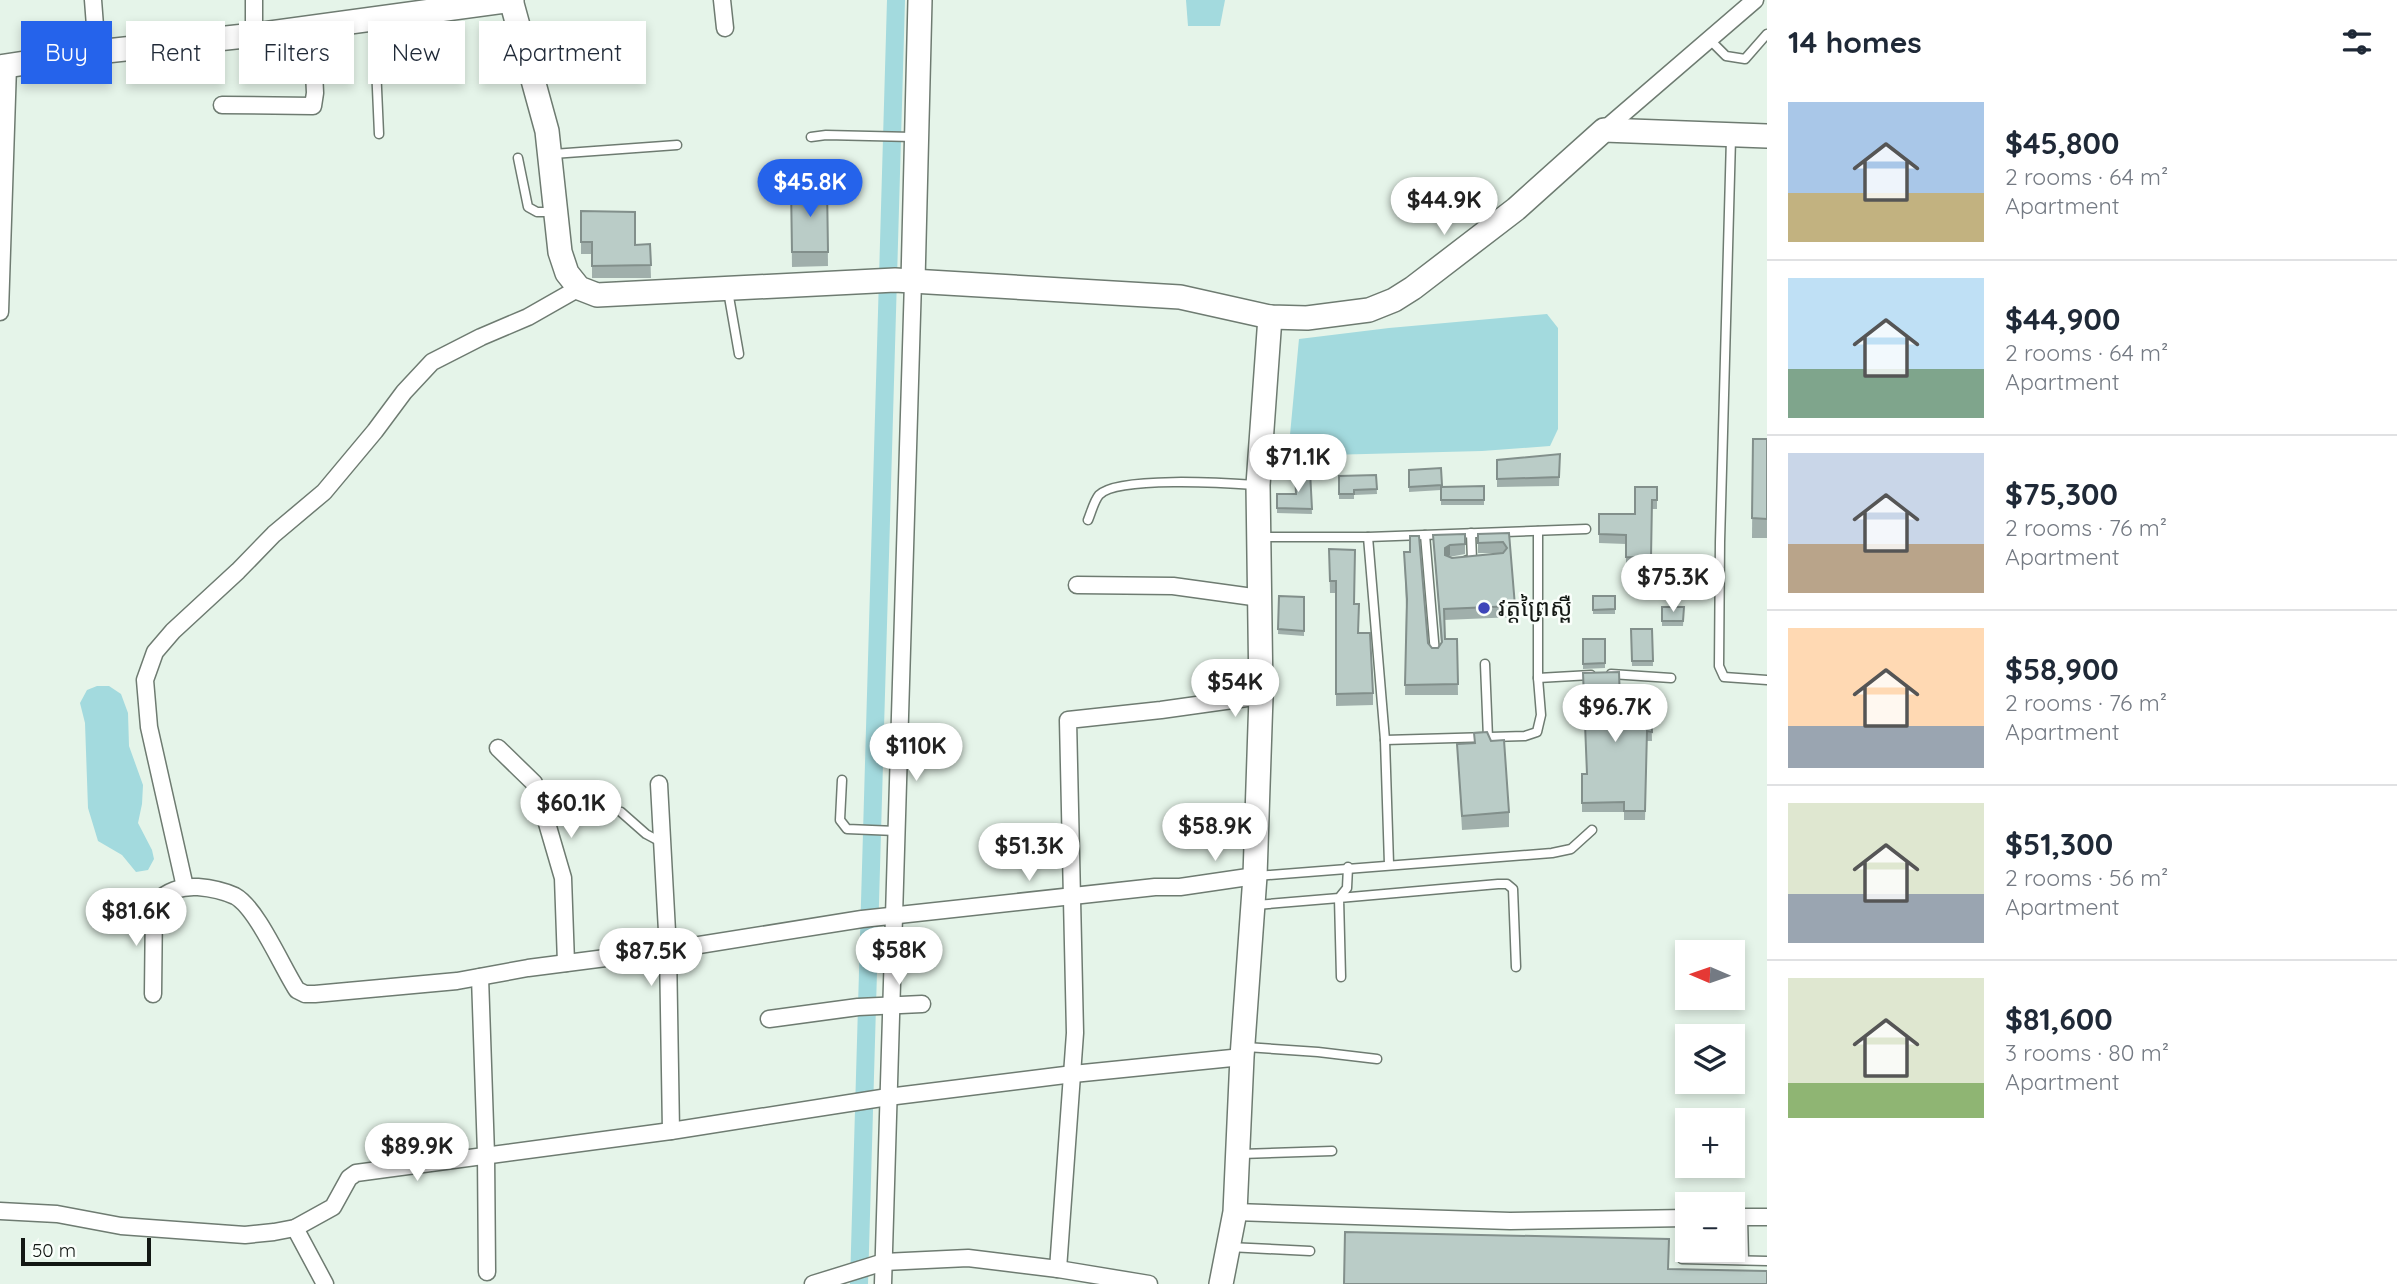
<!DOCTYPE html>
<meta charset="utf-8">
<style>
:root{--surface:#fff;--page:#f6f6f7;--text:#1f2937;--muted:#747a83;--line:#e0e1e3;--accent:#2563eb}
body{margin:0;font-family:Quicksand,"Noto Sans Khmer",sans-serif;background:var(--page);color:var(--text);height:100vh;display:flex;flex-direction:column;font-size:26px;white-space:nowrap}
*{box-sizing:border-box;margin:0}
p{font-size:23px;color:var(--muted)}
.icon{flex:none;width:38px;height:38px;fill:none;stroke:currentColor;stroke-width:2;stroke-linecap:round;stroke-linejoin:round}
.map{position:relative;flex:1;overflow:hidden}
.panel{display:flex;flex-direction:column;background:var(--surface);width:630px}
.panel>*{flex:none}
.banner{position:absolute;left:21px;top:21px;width:665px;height:63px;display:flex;gap:14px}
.needle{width:46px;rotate:272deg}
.controls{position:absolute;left:1675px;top:940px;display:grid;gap:14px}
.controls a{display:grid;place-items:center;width:70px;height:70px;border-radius:0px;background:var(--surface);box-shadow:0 4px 10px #0003;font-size:35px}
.scale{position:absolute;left:21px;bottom:18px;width:130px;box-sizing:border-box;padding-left:7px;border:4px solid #121713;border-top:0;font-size:19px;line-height:24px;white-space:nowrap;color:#121713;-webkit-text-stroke:5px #f9fefa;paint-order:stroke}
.price{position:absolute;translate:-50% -60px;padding:0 16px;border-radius:24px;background:#fff;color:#222;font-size:23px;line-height:46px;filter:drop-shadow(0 2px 4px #0008)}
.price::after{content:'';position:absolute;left:50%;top:42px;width:21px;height:16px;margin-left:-10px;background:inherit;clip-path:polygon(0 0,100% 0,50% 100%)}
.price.selected{background:var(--accent);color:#fff}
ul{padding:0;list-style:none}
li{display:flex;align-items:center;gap:21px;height:175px;padding:0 21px}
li+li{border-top:2px solid var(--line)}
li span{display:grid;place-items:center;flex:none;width:196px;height:140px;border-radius:0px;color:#555}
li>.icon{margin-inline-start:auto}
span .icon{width:84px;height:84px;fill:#fffc;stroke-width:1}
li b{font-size:30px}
h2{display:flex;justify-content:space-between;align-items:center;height:84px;padding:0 21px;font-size:30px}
.tag{padding:0 24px;border-radius:0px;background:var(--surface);box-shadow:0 4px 10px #0003;font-size:24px;line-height:63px}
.tag.selected{background:var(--accent);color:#fff}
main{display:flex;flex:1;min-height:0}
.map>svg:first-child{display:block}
.water{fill:#a3dade}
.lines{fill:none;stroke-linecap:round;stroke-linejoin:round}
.canal{stroke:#a3dade;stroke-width:18}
.lane-casing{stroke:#6e7b71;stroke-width:11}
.street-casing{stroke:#6e7b71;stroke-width:19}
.secondary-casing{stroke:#6e7b71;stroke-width:26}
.lane{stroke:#fff;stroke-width:8}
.street{stroke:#fff;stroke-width:16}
.secondary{stroke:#fff;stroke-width:23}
.wall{fill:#a0afab}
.shaded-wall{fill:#828f8b}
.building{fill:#baccc7;stroke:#828f8b;stroke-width:2}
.poi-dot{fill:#3d45b9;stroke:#f9fefa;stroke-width:2.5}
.labels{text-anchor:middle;stroke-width:5;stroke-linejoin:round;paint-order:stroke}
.poi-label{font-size:24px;fill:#121713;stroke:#f9fefa;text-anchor:start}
</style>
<main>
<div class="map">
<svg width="1767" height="1284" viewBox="0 0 1767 1284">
<rect width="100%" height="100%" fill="#e5f4e9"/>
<g class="water">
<path d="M1186,0H1225L1220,26H1188Z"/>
<path d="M1547,314L1558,328V429L1550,446L1482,451L1288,456L1299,339L1389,328Z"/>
<path d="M97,686H109L121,694L128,713L129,746L143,785L142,804L138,823L152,850L154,859L148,870L136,872L122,855L98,841L88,808L85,723L80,703L87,690Z"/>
</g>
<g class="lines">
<path class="canal" d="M859,1284L896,0"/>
<g class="lane-casing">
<g id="lane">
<path d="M374,21L379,134"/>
<path d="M1709,39L1726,56L1745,59L1767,34"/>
<path d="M811,137L826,135L913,137"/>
<path d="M1731,138L1720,542L1719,666L1724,677L1767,680"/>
<path d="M553,154L677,145"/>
<path d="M518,158L528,207L537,212H553"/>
<path d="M728,291L739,354"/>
<path d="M1088,520C1091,513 1094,501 1099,495C1117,476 1227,483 1255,485"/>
<path d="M1425,535L1435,653"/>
<path d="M1262,537H1368L1586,529"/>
<path d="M1368,537L1385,740L1389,864"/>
<path d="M1467,560H1472L1471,533"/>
<path d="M1485,664L1488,738"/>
<path d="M1611,674L1671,678"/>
<path d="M1538,678L1591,675"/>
<path d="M1385,740L1525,736L1537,732L1541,715L1538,678V531"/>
<path d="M842,780L840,820L847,829L896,831"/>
<path d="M621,812L646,834L661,842"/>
<path d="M1257,876L1552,853L1571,849L1592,830"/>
<path d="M1256,905L1339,898L1347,888L1348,867"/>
<path d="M1341,977L1339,898L1498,884H1507L1513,889L1516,967"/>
<path d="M1246,1047L1318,1052L1377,1059"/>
<path d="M1241,1154L1332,1151"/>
<path d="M1743,1217L1744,1260"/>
<path d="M1229,1247L1310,1251"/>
<path d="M1682,1259L1767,1261"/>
</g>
</g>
<g class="street-casing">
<g id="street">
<path d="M93,0L97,52"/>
<path d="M722,0L725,28"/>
<path d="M254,35V0"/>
<path d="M222,105L313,106L315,93L312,27"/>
<path d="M1604,130L1755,0"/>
<path d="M0,312L8,66"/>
<path d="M1077,585L1173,586L1260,598"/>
<path d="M498,748L534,783L544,813L563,878L566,963"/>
<path d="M659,784L668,950L671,1131"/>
<path d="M185,887L149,727L145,680L155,652L173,631L238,571L274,534L324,492L375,431L404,392L432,362L481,337L528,317L579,288"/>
<path d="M480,977L486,1154L487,1272"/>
<path d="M153,994L154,903C168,891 180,886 198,887C210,888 224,891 235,896C257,908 282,967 297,990L305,994H315L457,981L528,968L668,950L862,919L1155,887H1180L1255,876"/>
<path d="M769,1019L858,1007L922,1004"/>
<path d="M0,1211L57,1214L121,1226L245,1235L274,1232L295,1228L333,1207L349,1178L356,1173L671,1131L888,1097L1073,1074L1242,1057"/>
<path d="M1235,1212L1510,1221L1687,1218"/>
<path d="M1732,1217H1767"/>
<path d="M295,1228L325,1284"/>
<path d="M1058,1269L1075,1033L1068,720L1161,710L1261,696"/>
<path d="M813,1284L884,1262L968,1258L1058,1269L1149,1284"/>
<path d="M883,1284L913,281"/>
</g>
</g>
<g class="secondary-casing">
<g id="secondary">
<path d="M511,0L547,131L560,252L567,273L579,288L597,295L895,280L1180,297L1270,317L1307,318L1369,310L1394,300L1413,288L1516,209L1604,130L1767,136"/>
<path d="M0,67L97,52L254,35L512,0"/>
<path d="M913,281L920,0"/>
<path d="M1221,1284L1235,1212L1242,1057L1255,876L1261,696L1258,485L1270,317"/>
</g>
</g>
<use href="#lane" class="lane"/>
<use href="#street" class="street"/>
<use href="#secondary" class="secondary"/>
</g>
<g class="wall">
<path d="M827,185L828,266L792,267L791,186Z"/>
<path d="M581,211L635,245L650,244L651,278H592V254H581Z"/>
<path d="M1753,439H1767V538H1752Z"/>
<path d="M1560,454L1559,486L1497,487V460Z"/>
<path d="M1441,468L1442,487L1484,486V505H1441V490L1409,492V470Z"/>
<path d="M1310,471L1312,514L1277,513V494H1296Z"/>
<path d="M1376,475L1377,494L1354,495V499H1339V476Z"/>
<path d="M1657,487V509H1652L1651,567L1626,566V544L1599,543V514H1635Z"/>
<path d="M1509,533L1515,617L1444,620L1445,639H1457L1458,695H1405L1406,607L1404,552L1428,643L1432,648H1438L1441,643L1433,535L1465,534V554L1449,557L1452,558L1503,553H1478V534Z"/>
<path d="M1329,549L1354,604L1359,633L1373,693V705L1336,706V593H1330Z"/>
<path d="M1279,596L1304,597V636L1278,634Z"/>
<rect x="1593" y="596" width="22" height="18"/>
<path d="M1662,607H1684L1683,626H1662Z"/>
<path d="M1631,629H1652L1653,666H1632Z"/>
<path d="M1583,639H1605V668L1583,669Z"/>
<path d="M1620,701H1651L1652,741H1647L1645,820H1624V812H1582V774H1587Z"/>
<path d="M1474,733L1509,812V827L1462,830L1457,744L1474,743Z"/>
</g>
<path class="shaded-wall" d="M1450,545V555L1445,559V548Z"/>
<g class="building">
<path d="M827,185L828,252H792L791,186Z"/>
<path d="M581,211L635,212V245L650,244L651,265L592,266V242H581Z"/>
<path d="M1753,439H1767V519L1752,518Z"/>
<path d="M1560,454L1559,477L1497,479V460Z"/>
<path d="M1441,468L1442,485L1409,487V470Z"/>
<path d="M1310,471L1312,509L1277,508V494H1296L1295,472Z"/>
<path d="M1376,475L1377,489L1354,490V494H1339V476Z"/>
<path d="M1484,486V500H1441V487Z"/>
<path d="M1635,487H1657V500H1652L1651,558L1626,557V535L1599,534V514H1635Z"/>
<path d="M1509,533L1515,606L1444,609L1445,639H1457L1458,684L1405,685L1407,599L1404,552H1410V536H1419L1428,643L1432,648H1438L1442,642L1433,535L1465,534V544L1450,545L1445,548V555L1452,558L1503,553L1507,548L1503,542L1478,543V534Z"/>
<path d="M1329,549L1355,550L1354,604H1359L1358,633H1370L1373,693L1336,694V581H1330Z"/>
<path d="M1279,596L1304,597V631L1278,629Z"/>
<path d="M1593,596H1615V609L1593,610Z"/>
<path d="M1662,607H1684L1683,621H1662Z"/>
<path d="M1631,629H1652L1653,661H1632Z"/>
<path d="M1583,639H1605V663L1583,664Z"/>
<path d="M1619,672L1620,701H1651L1652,732L1647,731L1645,811H1624V802L1582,803V774H1587L1583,673Z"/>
<path d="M1487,732L1491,741L1504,740L1509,812L1462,816L1457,744L1475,743L1474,733Z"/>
<path d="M1345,1232L1669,1239L1668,1269L1767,1271V1284H1344Z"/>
</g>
<circle class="poi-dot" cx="1484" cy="608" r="7"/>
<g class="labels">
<g class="poi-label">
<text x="1498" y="616">វត្តព្រៃស្ពឺ</text>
</g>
</g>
</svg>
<div class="controls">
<a><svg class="needle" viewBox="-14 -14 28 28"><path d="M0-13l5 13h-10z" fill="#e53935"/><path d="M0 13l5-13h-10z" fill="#747a83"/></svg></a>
<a><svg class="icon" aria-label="layers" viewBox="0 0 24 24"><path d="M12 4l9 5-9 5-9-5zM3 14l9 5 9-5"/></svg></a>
<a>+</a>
<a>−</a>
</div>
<div class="scale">50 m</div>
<b class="price selected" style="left:810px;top:219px">$45.8K</b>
<b class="price" style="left:1444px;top:237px">$44.9K</b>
<b class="price" style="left:1298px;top:494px">$71.1K</b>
<b class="price" style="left:1673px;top:614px">$75.3K</b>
<b class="price" style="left:1235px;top:719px">$54K</b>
<b class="price" style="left:1615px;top:744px">$96.7K</b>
<b class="price" style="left:916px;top:783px">$110K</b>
<b class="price" style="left:571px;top:840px">$60.1K</b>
<b class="price" style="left:1215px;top:863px">$58.9K</b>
<b class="price" style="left:1029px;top:883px">$51.3K</b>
<b class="price" style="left:136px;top:948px">$81.6K</b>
<b class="price" style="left:899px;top:987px">$58K</b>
<b class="price" style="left:651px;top:988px">$87.5K</b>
<b class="price" style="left:417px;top:1183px">$89.9K</b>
<div class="banner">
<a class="tag selected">Buy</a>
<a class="tag">Rent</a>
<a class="tag">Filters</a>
<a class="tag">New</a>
<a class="tag">Apartment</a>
</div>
</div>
<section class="panel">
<h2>14 homes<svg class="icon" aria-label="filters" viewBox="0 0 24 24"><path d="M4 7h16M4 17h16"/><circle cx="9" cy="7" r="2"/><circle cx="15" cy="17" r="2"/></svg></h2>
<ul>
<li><span style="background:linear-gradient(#a9c7e8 65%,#c2b280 0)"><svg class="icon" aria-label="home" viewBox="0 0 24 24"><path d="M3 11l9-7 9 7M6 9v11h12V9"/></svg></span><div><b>$45,800</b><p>2 rooms · 64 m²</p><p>Apartment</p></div></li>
<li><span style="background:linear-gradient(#bfe0f5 65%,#7fa58c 0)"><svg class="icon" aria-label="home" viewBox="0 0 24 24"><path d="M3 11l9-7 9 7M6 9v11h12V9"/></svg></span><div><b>$44,900</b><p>2 rooms · 64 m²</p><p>Apartment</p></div></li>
<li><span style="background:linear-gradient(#c9d6e8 65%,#b9a48a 0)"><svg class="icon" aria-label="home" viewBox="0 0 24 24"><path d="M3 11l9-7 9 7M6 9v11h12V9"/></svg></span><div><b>$75,300</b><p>2 rooms · 76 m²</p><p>Apartment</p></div></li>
<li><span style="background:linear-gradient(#ffd9b3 70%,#9aa5b1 0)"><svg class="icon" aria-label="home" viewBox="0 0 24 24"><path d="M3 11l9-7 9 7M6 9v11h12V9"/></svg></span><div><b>$58,900</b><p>2 rooms · 76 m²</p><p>Apartment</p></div></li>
<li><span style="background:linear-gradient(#dfe7d0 65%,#9aa5b1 0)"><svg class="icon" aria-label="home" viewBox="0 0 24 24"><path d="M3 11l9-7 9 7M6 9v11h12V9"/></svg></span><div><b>$51,300</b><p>2 rooms · 56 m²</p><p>Apartment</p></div></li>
<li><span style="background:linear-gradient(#dfe7d0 75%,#8fb573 0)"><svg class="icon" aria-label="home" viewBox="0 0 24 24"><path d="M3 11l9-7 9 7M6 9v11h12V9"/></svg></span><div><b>$81,600</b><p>3 rooms · 80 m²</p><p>Apartment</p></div></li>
</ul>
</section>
</main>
